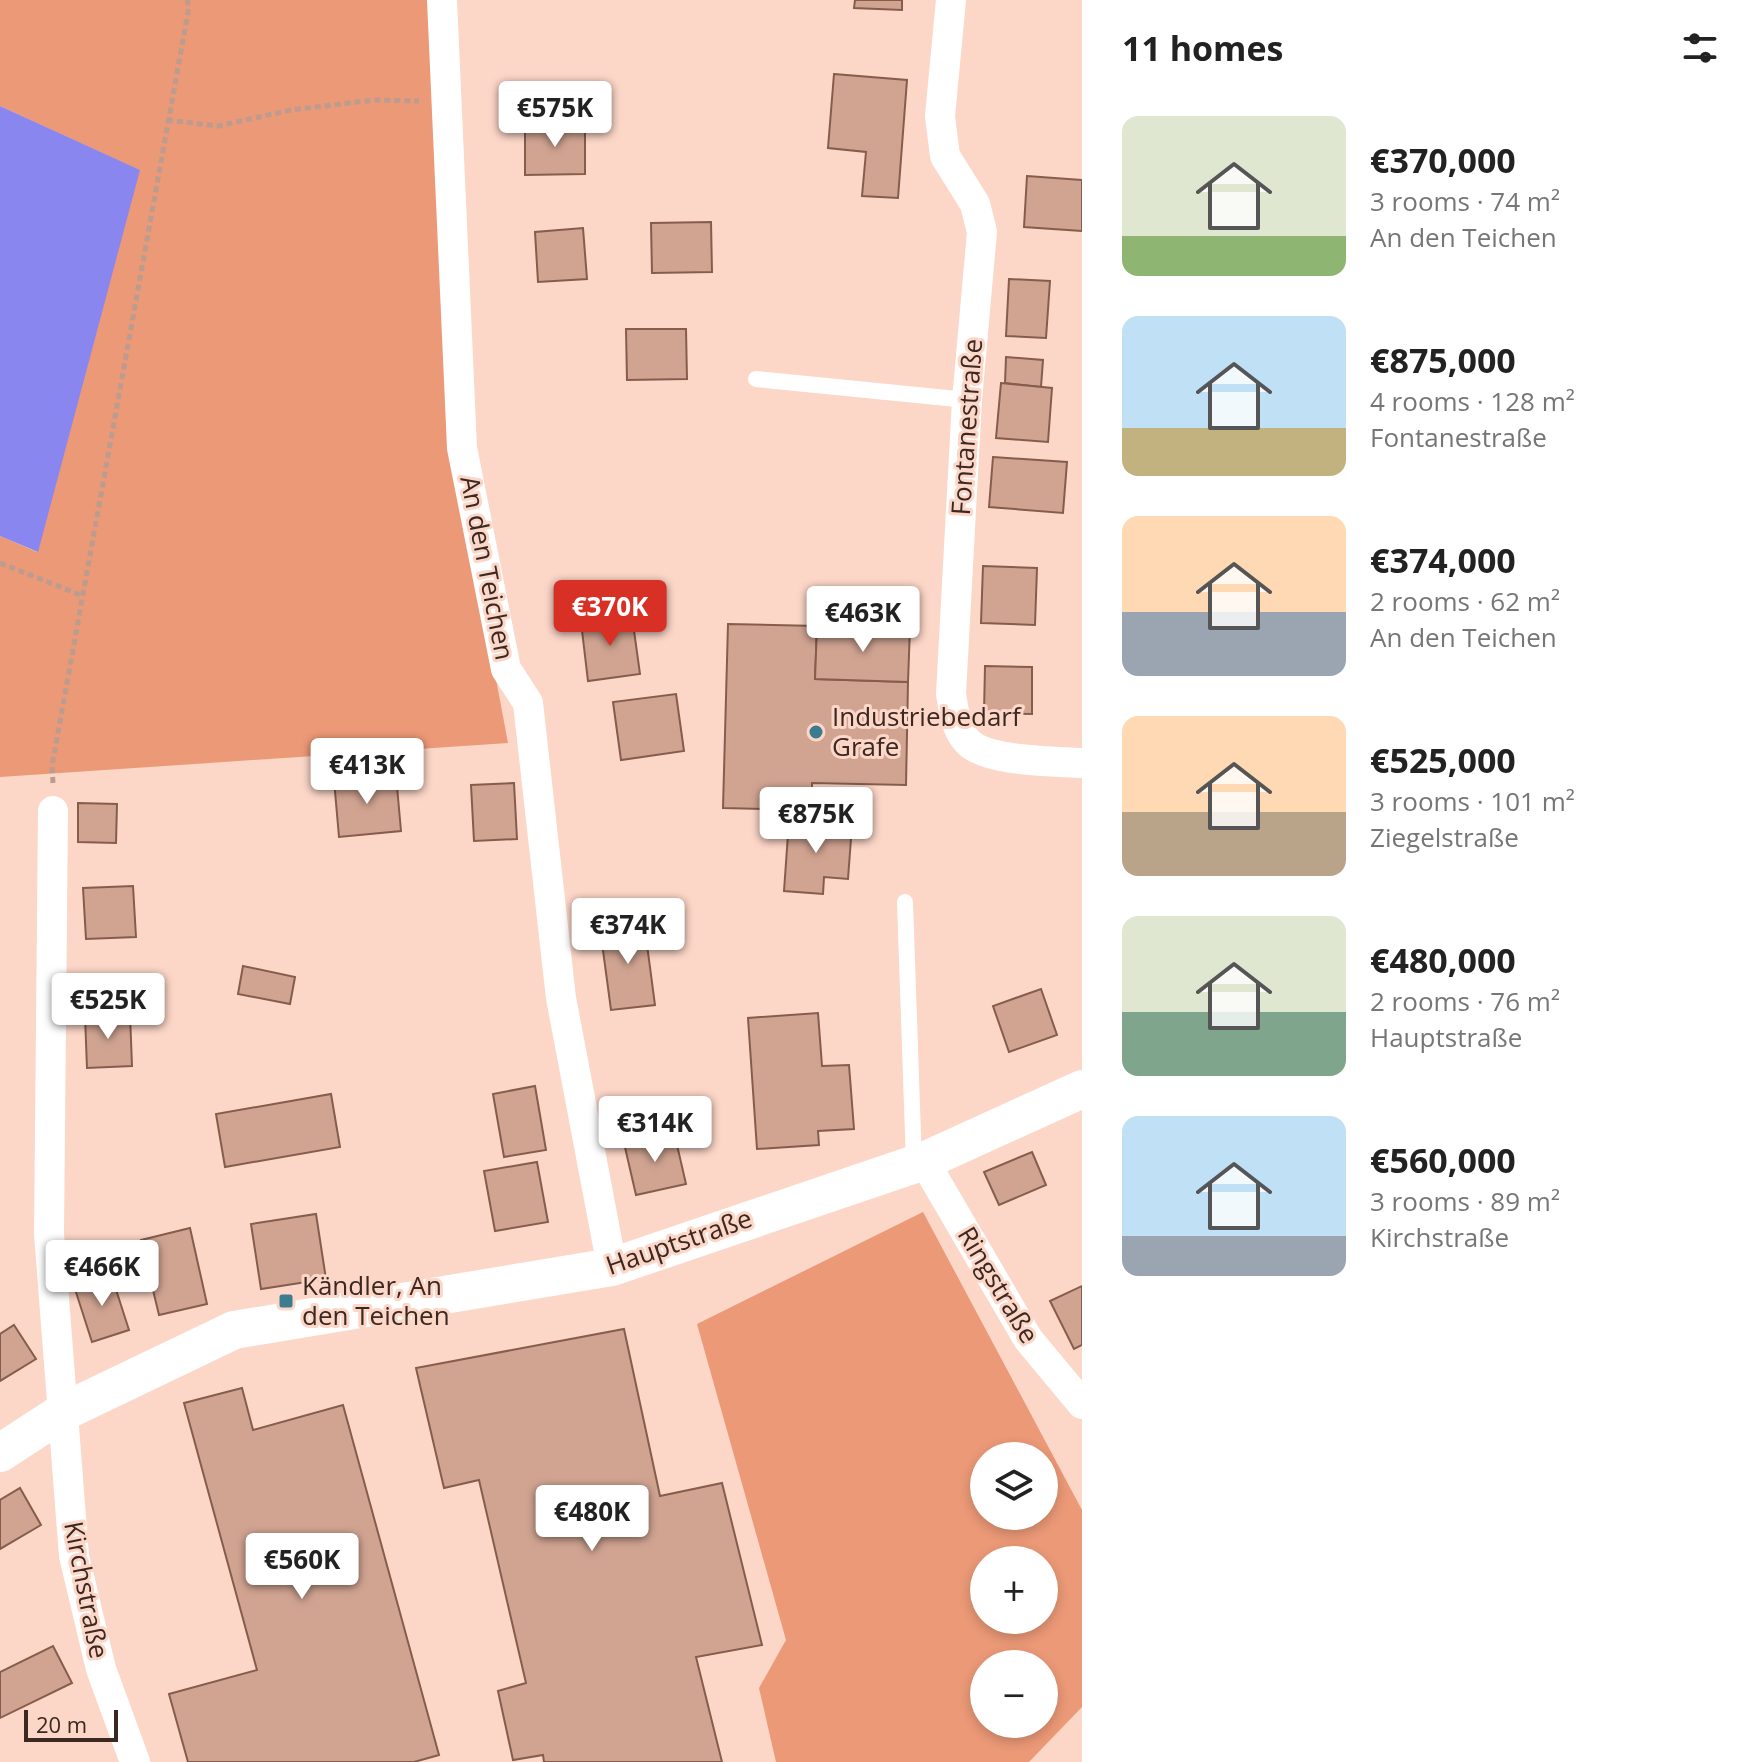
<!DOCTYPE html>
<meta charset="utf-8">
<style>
:root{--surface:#fff;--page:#f6f6f6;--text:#222;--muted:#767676;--accent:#d93025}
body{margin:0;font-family:"Open Sans",sans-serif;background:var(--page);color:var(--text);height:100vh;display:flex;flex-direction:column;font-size:30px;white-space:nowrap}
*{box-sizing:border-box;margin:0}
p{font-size:26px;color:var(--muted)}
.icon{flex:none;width:44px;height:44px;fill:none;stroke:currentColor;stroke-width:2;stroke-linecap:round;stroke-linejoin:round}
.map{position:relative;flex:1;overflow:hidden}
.sheet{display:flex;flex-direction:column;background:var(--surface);width:680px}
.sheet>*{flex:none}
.tools{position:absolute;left:970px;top:1442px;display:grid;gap:16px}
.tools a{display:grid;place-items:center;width:88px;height:88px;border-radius:50%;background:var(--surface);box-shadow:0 4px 12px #0003;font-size:40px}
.scale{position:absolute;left:24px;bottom:20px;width:94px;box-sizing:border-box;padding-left:8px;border:4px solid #3a2821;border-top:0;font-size:22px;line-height:28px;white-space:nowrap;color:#3a2821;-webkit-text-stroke:6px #fcd6c7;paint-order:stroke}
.price{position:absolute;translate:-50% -68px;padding:0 18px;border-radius:8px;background:#fff;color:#222;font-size:26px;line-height:52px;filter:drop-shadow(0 2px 4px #0008)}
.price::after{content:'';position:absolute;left:50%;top:48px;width:24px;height:18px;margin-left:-12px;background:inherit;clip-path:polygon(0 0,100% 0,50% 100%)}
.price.on{background:var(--accent);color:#fff}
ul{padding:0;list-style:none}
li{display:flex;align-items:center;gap:24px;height:200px;padding:0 40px}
li span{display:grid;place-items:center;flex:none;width:224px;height:160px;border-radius:16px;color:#555}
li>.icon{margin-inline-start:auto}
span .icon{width:96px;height:96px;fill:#fffc;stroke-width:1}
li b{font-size:34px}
h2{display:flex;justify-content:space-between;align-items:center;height:96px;padding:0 40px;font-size:34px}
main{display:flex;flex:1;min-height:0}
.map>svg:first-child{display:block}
.green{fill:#eb9977;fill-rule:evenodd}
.water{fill:#8986f0}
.building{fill:#d1a492;stroke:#865d4d;stroke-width:2}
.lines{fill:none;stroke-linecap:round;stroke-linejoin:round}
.path{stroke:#bb9c8f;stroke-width:5;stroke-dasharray:6 4;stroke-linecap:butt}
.service{stroke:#fff;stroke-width:16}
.minor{stroke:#fff;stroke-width:30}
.tertiary{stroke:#fff;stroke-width:38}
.poi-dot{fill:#3d7b90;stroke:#fcd6c7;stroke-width:3}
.labels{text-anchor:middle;stroke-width:6;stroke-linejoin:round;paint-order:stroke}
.street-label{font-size:26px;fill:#3a2821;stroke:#fcd6c7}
.poi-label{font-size:26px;fill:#3a2821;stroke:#fcd6c7;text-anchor:start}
</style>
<main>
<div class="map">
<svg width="1082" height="1762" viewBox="0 0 1082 1762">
<rect width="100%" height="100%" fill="#fcd6c7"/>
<g class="green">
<path d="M0,0H443L456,466L508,743L0,777V536L37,552L139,170L0,106Z"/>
<path d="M923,1212L1082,1510V1707L1029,1762H776L759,1688L786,1640L697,1324ZM984,1456H1044V1516H984ZM984,1560H1044V1620H984ZM984,1664H1044V1724H984Z"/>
</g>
<path class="water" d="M0,106L140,170L38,552L0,536Z"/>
<g class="building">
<path d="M855,0H902V10L854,8Z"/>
<path d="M834,74L907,80L898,198L862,196L866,152L828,148Z"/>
<path d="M525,124H585V174L525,175Z"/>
<path d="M1027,176L1082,180V231L1024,227Z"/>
<path d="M711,222L712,272L652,273L651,223Z"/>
<path d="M583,228L587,279L538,282L535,232Z"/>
<path d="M1009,279L1050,281L1046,338L1006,336Z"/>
<path d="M626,329H686L687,379L627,380Z"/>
<path d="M1006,357L1043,360L1041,387L1005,383Z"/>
<path d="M1001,383L1052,388L1048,442L996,438Z"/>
<path d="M993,457L1067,462L1063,513L989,507Z"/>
<path d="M983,566L1037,568L1035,625L981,623Z"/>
<path d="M632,616L640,674L588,681L581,622Z"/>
<path d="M728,624L817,626L815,679L908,682L906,785L812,783V810L723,808Z"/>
<path d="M817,626L910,627L908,682L815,679Z"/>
<path d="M985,666L1032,667V714L984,713Z"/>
<path d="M676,694L684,751L621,760L613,702Z"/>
<path d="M396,775L401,831L339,837L334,780Z"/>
<path d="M514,783L517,839L474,841L471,785Z"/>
<path d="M78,803L117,804L116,843L78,842Z"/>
<path d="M789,820L852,825L848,879L824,877L823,894L784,891Z"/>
<path d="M133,886L136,937L86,939L83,888Z"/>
<path d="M644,922L655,1005L611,1010L600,928Z"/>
<path d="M243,966L295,977L290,1004L238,994Z"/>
<path d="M1041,989L1057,1035L1009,1052L993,1006Z"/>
<path d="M818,1013L822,1066L849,1065L854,1129L818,1131L819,1145L757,1149L748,1018Z"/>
<path d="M130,1014L132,1066L87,1068L85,1016Z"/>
<path d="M535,1086L546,1150L504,1157L493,1094Z"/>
<path d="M331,1094L340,1147L225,1167L216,1114Z"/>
<path d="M674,1132L686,1184L636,1195L624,1143Z"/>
<path d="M1032,1152L1046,1185L999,1205L984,1172Z"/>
<path d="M537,1162L548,1222L495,1231L484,1171Z"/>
<path d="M316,1214L326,1279L261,1289L251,1224Z"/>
<path d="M190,1228L207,1304L159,1315L141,1240Z"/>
<path d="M111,1274L129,1330L92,1342L74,1286Z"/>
<path d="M1082,1286V1345L1074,1349L1050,1301Z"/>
<path d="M14,1325L36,1359L0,1381V1334Z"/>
<path d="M624,1329L660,1496L722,1483L762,1645L696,1657L722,1762H544L543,1755L513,1760L498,1691L526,1683L479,1480L444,1488L416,1368Z"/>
<path d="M242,1388L253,1430L343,1405L439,1755L414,1762H188L169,1694L257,1670L184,1403Z"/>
<path d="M20,1488L41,1525L0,1549V1500Z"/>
<path d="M53,1646L72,1683L0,1718V1672Z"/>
</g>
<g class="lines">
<g class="path">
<path d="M167,120L218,126L291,110L374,100L419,101"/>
<path d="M0,563L83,596"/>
<path d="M53,783L52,766L189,7L187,0"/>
</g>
<g class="service">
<path d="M756,379L967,400"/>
<path d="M905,902L914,1164"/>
</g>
<g class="minor">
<path d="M442,0L462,448L506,669L528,703L561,998L612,1267"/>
<path d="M951,0L940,116L945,156L975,204L982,232L967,400L951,694C954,711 955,727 967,741C985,762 1054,761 1082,763"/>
<path d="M53,811L49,1234L74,1556L101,1669L135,1762"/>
<path d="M924,1161L1028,1339L1082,1404"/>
</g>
<path class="tertiary" d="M0,1453L63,1412L234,1330L612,1267L924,1161L1082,1089"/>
</g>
<g class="poi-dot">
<circle cx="816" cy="732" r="8"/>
<rect x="278" y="1293" width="16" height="16" rx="4"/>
</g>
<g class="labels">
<g class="street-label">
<text transform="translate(967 427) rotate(-86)" y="9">Fontanestraße</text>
<text transform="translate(487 568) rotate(79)" y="9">An den Teichen</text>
<text transform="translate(679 1242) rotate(-19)" y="9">Hauptstraße</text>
<text transform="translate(998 1285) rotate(59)" y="9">Ringstraße</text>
<text transform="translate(86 1590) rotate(79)" y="9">Kirchstraße</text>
</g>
<g class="poi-label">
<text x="832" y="726">Industriebedarf<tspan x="832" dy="30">Grafe</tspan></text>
<text x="302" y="1295">Kändler, An<tspan x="302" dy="30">den Teichen</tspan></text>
</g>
</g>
</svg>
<div class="tools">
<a><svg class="icon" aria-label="layers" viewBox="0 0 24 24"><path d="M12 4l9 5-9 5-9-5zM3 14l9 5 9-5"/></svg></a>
<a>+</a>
<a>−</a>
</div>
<div class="scale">20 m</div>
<b class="price" style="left:555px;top:149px">€575K</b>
<b class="price on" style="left:610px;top:648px">€370K</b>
<b class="price" style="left:863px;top:654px">€463K</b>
<b class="price" style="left:367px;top:806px">€413K</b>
<b class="price" style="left:816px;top:855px">€875K</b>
<b class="price" style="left:628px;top:966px">€374K</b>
<b class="price" style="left:108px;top:1041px">€525K</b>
<b class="price" style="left:655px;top:1164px">€314K</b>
<b class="price" style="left:102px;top:1308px">€466K</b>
<b class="price" style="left:592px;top:1553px">€480K</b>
<b class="price" style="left:302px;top:1601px">€560K</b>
</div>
<section class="sheet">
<h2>11 homes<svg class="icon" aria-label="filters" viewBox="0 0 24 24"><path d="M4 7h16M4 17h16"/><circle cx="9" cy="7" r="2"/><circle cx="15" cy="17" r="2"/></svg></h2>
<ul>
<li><span style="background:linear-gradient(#dfe7d0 75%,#8fb573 0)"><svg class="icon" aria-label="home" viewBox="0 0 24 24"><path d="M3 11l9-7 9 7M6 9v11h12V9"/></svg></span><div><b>€370,000</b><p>3 rooms · 74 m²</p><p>An den Teichen</p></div></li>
<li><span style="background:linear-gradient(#bfe0f5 70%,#c2b280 0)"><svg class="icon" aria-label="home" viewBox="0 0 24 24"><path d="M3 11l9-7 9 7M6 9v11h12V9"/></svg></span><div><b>€875,000</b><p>4 rooms · 128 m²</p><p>Fontanestraße</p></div></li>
<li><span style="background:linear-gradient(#ffd9b3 60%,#9aa5b1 0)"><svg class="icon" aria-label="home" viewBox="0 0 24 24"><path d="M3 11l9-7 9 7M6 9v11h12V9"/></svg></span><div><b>€374,000</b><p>2 rooms · 62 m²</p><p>An den Teichen</p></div></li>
<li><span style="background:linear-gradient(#ffd9b3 60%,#b9a48a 0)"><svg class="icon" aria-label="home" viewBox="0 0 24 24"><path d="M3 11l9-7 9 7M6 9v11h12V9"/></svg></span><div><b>€525,000</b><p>3 rooms · 101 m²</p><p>Ziegelstraße</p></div></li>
<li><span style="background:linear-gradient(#dfe7d0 60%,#7fa58c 0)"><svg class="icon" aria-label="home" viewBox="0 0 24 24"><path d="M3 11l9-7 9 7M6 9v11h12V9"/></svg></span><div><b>€480,000</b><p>2 rooms · 76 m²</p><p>Hauptstraße</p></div></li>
<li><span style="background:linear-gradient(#bfe0f5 75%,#9aa5b1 0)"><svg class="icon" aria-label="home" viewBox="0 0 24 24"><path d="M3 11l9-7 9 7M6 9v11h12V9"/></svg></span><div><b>€560,000</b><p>3 rooms · 89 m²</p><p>Kirchstraße</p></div></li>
</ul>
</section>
</main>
